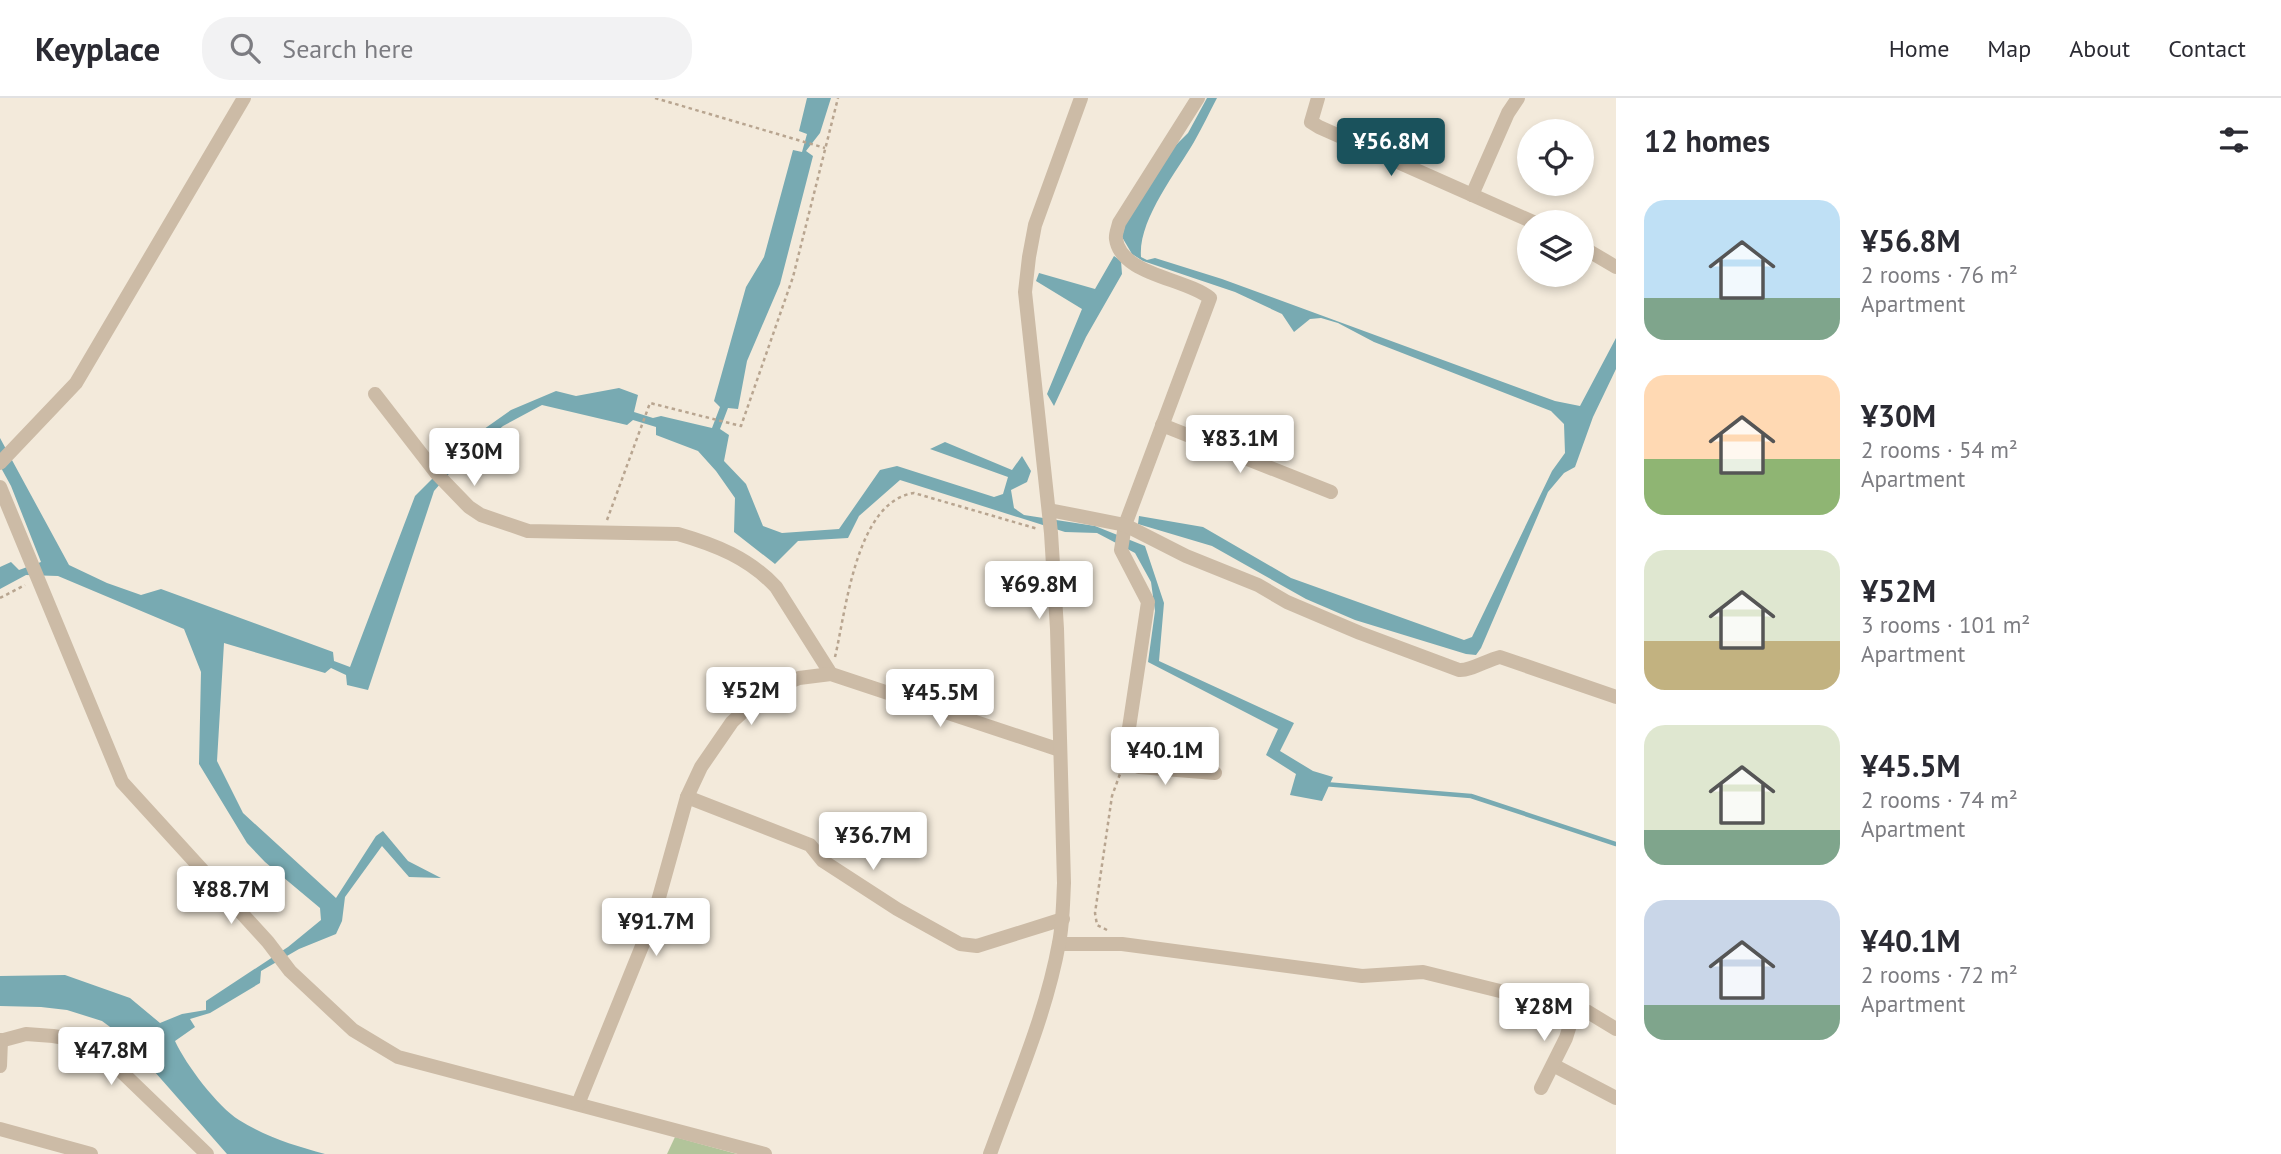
<!DOCTYPE html>
<meta charset="utf-8">
<style>
:root{--surface:#fff;--page:#f2f2f3;--text:#2b2b33;--muted:#7c7c81;--line:#e1e1e2;--accent:#1a525c}
body{margin:0;font-family:"PT Sans",sans-serif;background:var(--page);color:var(--text);height:100vh;display:flex;flex-direction:column;font-size:26px;white-space:nowrap}
*{box-sizing:border-box;margin:0}
p{font-size:23px;color:var(--muted)}
.icon{flex:none;width:38px;height:38px;fill:none;stroke:currentColor;stroke-width:2;stroke-linecap:round;stroke-linejoin:round}
.map{position:relative;flex:1;overflow:hidden}
.sheet{display:flex;flex-direction:column;background:var(--surface);width:665px}
.sheet>*{flex:none}
.buttons{position:absolute;left:1517px;top:21px;display:grid;gap:14px}
.buttons a{display:grid;place-items:center;width:77px;height:77px;border-radius:50%;background:var(--surface);box-shadow:0 4px 10px #0003;font-size:35px}
.price{position:absolute;translate:-50% -60px;padding:0 16px;border-radius:7px;background:#fff;color:#222;font-size:23px;line-height:46px;filter:drop-shadow(0 2px 4px #0008)}
.price::after{content:'';position:absolute;left:50%;top:42px;width:21px;height:16px;margin-left:-10px;background:inherit;clip-path:polygon(0 0,100% 0,50% 100%)}
.price.on{background:var(--accent);color:#fff}
ul{padding:0;list-style:none}
li{display:flex;align-items:center;gap:21px;height:175px;padding:0 28px}
li span{display:grid;place-items:center;flex:none;width:196px;height:140px;border-radius:21px;color:#555}
li>.icon{margin-inline-start:auto}
span .icon{width:84px;height:84px;fill:#fffc;stroke-width:1}
li b{font-size:30px}
h2{display:flex;justify-content:space-between;align-items:center;height:84px;padding:0 28px;font-size:30px}
header{display:flex;align-items:center;gap:42px;box-sizing:border-box;height:98px;padding:0 35px;background:var(--surface);border-bottom:2px solid var(--line)}
header strong{font-size:33px}
nav{display:flex;gap:38px;margin-inline-start:auto;font-size:24px}
.search{width:490px;height:63px;background:var(--page);display:flex;align-items:center;gap:18px;box-sizing:border-box;padding:0 24px;border-radius:28px;color:var(--muted);font-size:26px}
main{display:flex;flex:1;min-height:0}
.map>svg:first-child{display:block}
.green{fill:#b2c49a}
.water{fill:#78aab2}
.lines{fill:none;stroke-linecap:round;stroke-linejoin:round}
.stream{stroke:#78aab2;stroke-width:4.5}
.path{stroke:#b8a590;stroke-width:2.5;stroke-dasharray:3.5 3.5;stroke-linecap:butt}
.minor{stroke:#ccbba6;stroke-width:14}
</style>
<header>
<strong>Keyplace</strong>
<div class="search"><svg class="icon" aria-label="search" viewBox="0 0 24 24"><circle cx="10" cy="10" r="6"/><path d="M15 15l6 6"/></svg>Search here</div>
<nav><a>Home</a><a>Map</a><a>About</a><a>Contact</a></nav>
</header>
<main>
<div class="map">
<svg width="1616" height="1056" viewBox="0 0 1616 1056">
<rect width="100%" height="100%" fill="#f3eadb"/>
<path class="green" d="M675,1039L737,1056H667Z"/>
<g class="water">
<path d="M807,0H831L820,35L806,53L813,58L780,186L747,263L738,311L728,310L720,331L729,337L724,363L746,386L763,428L782,435L839,431L880,372L897,368L994,399L1003,396L1008,379L930,351L945,344L1012,372L1022,358L1031,373L1027,384L1011,392L1014,410L1024,417L1095,428L1145,448L1164,505L1159,563L1294,625L1280,653L1313,673L1333,679L1322,703L1290,697L1296,676L1266,657L1278,631L1148,564L1155,513L1151,484L1135,455L1097,435L1065,434L900,382L859,418L848,440L798,443L775,466L734,434L735,400L716,373L698,353L656,337V329L633,322L627,327L542,307L503,328L454,370L434,393L368,592L347,587L346,577L331,570L325,575L224,545L217,663L243,715L336,800L376,738L383,733L408,763L441,780L409,779L382,748L345,799L342,823L336,836L299,851L261,873L260,885L210,915L190,921L195,929L175,943C186,967 218,1009 239,1022C266,1039 295,1048 325,1056H227L125,940L102,923L67,912L41,909L0,908V878L65,877L130,900L160,925L182,916L206,912V903L288,849L321,822L320,810L265,764L247,745L199,666L201,574L184,531L58,478L26,477L0,491V469L11,464L19,472L41,464L11,388L0,368V340L69,467L107,485L141,497L161,491L333,554L334,563L350,569L415,398L477,336L511,312L556,293L576,298L619,290L638,297L634,314L653,320L661,318L712,330L720,309L714,303L746,189L764,159L793,52L802,54L807,36L799,33Z"/>
<path d="M1207,0H1217C1209,15 1202,30 1194,44C1176,75 1138,122 1141,159L1147,162L1155,160L1222,181L1555,303L1580,308L1616,240V271L1593,319L1575,369L1564,375L1548,394L1481,550L1476,557L1466,556L1355,522L1306,501L1212,448L1138,426L1139,418L1203,429L1291,480L1464,542L1472,539L1552,373L1565,355L1564,326L1551,313L1374,244L1338,225L1321,220L1310,221L1294,234L1282,216L1235,194L1143,163L1132,156L1122,139L1125,127L1170,53L1188,35Z"/>
<path d="M1114,158L1121,163L1122,176L1086,239L1054,308L1047,296L1082,211L1036,183L1039,175L1095,191Z"/>
</g>
<g class="lines">
<path class="stream" d="M1324,686L1471,698L1616,746"/>
<g class="path">
<path d="M655,0L825,50"/>
<path d="M607,422L650,305L741,328L793,179L838,0"/>
<path d="M0,500L25,487"/>
<path d="M835,559C846,513 856,403 914,395L1038,431"/>
<path d="M1107,832L1097,827L1095,815L1112,698L1120,676"/>
</g>
<g class="minor">
<path d="M1198,0L1119,125C1118,130 1115,137 1116,141C1121,177 1185,180 1210,200L1125,427L1121,452L1148,504L1124,663L1139,669L1215,675"/>
<path d="M1318,0L1311,24L1319,29L1533,124"/>
<path d="M1472,97L1508,15L1518,0"/>
<path d="M1582,149L1616,169"/>
<path d="M375,296L437,376L469,409L481,417L528,433L678,436C716,447 749,460 776,489L831,576"/>
<path d="M1162,327L1331,394"/>
<path d="M0,365L76,285L244,0"/>
<path d="M0,389L122,684L268,844L290,873L353,932L398,959L765,1056"/>
<path d="M1049,412L1125,427L1186,458L1258,487L1287,504L1360,535L1459,572C1470,573 1487,562 1500,559L1616,599"/>
<path d="M687,699L810,747L823,763L897,811L960,846L977,848L1063,821"/>
<path d="M1059,846H1122L1362,878L1423,874L1504,894L1541,906L1588,914L1616,931"/>
<path d="M0,943L26,936L53,938L77,942L100,953L207,1056"/>
<path d="M1553,967L1616,1000"/>
<path d="M0,968L1,942"/>
<path d="M1541,990L1566,940L1575,911"/>
<path d="M578,1006L653,821L687,699L701,669L732,624L764,594L799,580L831,576L1060,652"/>
<path d="M0,1031L91,1056"/>
<path d="M990,1056C1015,987 1046,917 1059,845C1063,825 1063,805 1064,785L1057,531L1051,435L1025,194L1029,159L1035,127L1081,0"/>
</g>
</g>
</svg>
<div class="buttons">
<a><svg class="icon" aria-label="locate" viewBox="0 0 24 24"><circle cx="12" cy="12" r="6"/><path d="M12 2v4M12 18v4M2 12h4M18 12h4"/></svg></a>
<a><svg class="icon" aria-label="layers" viewBox="0 0 24 24"><path d="M12 4l9 5-9 5-9-5zM3 14l9 5 9-5"/></svg></a>
</div>
<b class="price on" style="left:1391px;top:80px">¥56.8M</b>
<b class="price" style="left:1240px;top:377px">¥83.1M</b>
<b class="price" style="left:474px;top:390px">¥30M</b>
<b class="price" style="left:1039px;top:523px">¥69.8M</b>
<b class="price" style="left:751px;top:629px">¥52M</b>
<b class="price" style="left:940px;top:631px">¥45.5M</b>
<b class="price" style="left:1165px;top:689px">¥40.1M</b>
<b class="price" style="left:873px;top:774px">¥36.7M</b>
<b class="price" style="left:231px;top:828px">¥88.7M</b>
<b class="price" style="left:656px;top:860px">¥91.7M</b>
<b class="price" style="left:1544px;top:945px">¥28M</b>
<b class="price" style="left:111px;top:989px">¥47.8M</b>
</div>
<section class="sheet">
<h2>12 homes<svg class="icon" aria-label="filters" viewBox="0 0 24 24"><path d="M4 7h16M4 17h16"/><circle cx="9" cy="7" r="2"/><circle cx="15" cy="17" r="2"/></svg></h2>
<ul>
<li><span style="background:linear-gradient(#bfe0f5 70%,#7fa58c 0)"><svg class="icon" aria-label="home" viewBox="0 0 24 24"><path d="M3 11l9-7 9 7M6 9v11h12V9"/></svg></span><div><b>¥56.8M</b><p>2 rooms · 76 m²</p><p>Apartment</p></div></li>
<li><span style="background:linear-gradient(#ffd9b3 60%,#8fb573 0)"><svg class="icon" aria-label="home" viewBox="0 0 24 24"><path d="M3 11l9-7 9 7M6 9v11h12V9"/></svg></span><div><b>¥30M</b><p>2 rooms · 54 m²</p><p>Apartment</p></div></li>
<li><span style="background:linear-gradient(#dfe7d0 65%,#c2b280 0)"><svg class="icon" aria-label="home" viewBox="0 0 24 24"><path d="M3 11l9-7 9 7M6 9v11h12V9"/></svg></span><div><b>¥52M</b><p>3 rooms · 101 m²</p><p>Apartment</p></div></li>
<li><span style="background:linear-gradient(#dfe7d0 75%,#7fa58c 0)"><svg class="icon" aria-label="home" viewBox="0 0 24 24"><path d="M3 11l9-7 9 7M6 9v11h12V9"/></svg></span><div><b>¥45.5M</b><p>2 rooms · 74 m²</p><p>Apartment</p></div></li>
<li><span style="background:linear-gradient(#c9d6e8 75%,#7fa58c 0)"><svg class="icon" aria-label="home" viewBox="0 0 24 24"><path d="M3 11l9-7 9 7M6 9v11h12V9"/></svg></span><div><b>¥40.1M</b><p>2 rooms · 72 m²</p><p>Apartment</p></div></li>
</ul>
</section>
</main>
